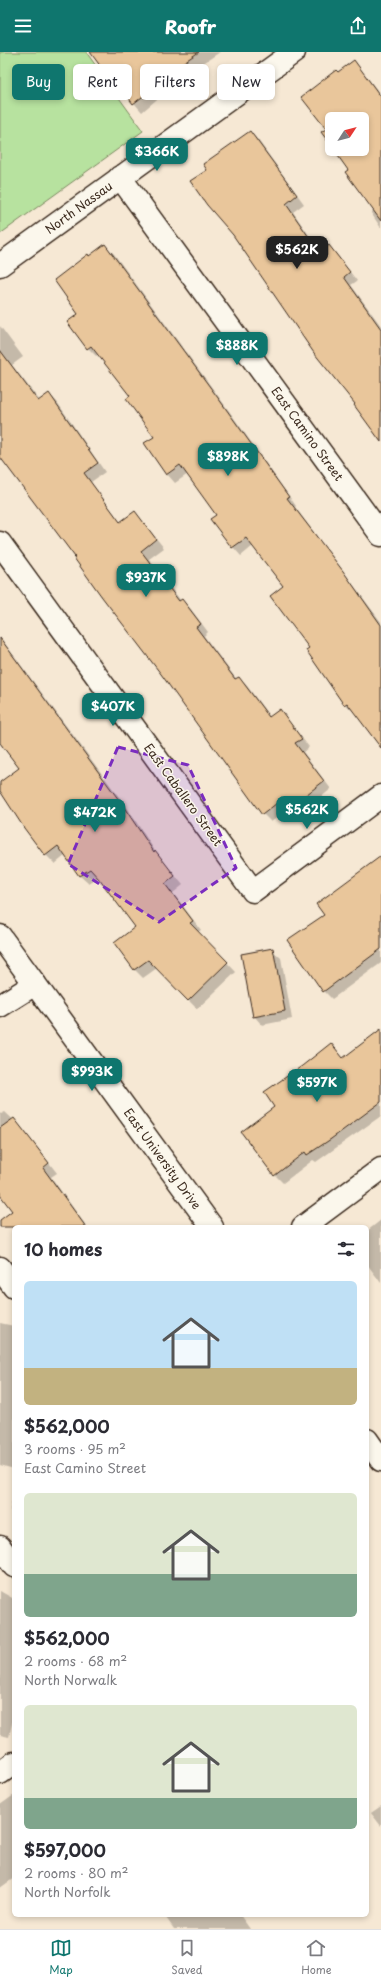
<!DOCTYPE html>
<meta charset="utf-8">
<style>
:root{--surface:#fff;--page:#f2f2f3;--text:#2b2b33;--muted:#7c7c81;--line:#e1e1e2;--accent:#0f766e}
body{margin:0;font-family:"Playpen Sans",sans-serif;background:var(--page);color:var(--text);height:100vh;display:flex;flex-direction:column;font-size:15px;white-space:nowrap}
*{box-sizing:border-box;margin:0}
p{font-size:13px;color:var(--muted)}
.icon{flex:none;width:22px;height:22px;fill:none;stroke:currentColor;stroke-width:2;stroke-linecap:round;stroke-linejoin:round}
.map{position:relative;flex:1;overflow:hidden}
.sheet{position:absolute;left:12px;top:1173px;width:357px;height:692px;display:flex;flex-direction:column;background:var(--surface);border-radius:6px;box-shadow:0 2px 6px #0003}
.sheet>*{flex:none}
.banner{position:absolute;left:12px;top:12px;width:357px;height:36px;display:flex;gap:8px}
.needle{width:26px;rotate:54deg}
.buttons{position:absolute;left:325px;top:60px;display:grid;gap:8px}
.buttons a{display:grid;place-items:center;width:44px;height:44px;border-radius:6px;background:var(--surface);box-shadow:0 2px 6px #0003;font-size:20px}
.price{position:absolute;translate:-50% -34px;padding:0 9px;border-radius:8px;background:var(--accent);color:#fff;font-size:13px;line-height:26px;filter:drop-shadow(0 1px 2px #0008)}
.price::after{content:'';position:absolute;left:50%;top:24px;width:12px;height:9px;margin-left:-6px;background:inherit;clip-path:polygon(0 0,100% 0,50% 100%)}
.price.current{background:#222;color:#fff}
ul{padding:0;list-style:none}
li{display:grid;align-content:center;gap:8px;height:212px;padding:0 12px}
li span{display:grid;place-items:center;height:124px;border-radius:6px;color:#555}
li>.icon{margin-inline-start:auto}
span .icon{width:72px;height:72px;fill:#fffc;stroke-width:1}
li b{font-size:17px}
h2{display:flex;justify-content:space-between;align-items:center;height:48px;padding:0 12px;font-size:17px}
.tag{padding:0 14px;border-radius:6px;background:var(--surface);box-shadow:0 2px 6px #0003;font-size:14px;line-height:36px}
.tag.current{background:var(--accent);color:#fff}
header{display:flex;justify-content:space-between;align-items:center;height:52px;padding:0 12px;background:var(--accent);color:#fff;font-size:18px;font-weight:800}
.menu{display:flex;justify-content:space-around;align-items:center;height:56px;border-top:1px solid var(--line);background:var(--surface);font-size:11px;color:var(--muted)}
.menu a{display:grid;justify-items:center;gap:2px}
.menu .current{color:var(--accent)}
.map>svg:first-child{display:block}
.green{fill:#b7e29f;stroke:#79865e}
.shadow{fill:#0003}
.building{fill:#e9c69b;stroke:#3b2a1e}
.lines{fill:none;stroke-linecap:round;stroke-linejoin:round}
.street-casing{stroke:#3b2a1e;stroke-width:25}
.secondary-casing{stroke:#3b2a1e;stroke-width:25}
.street{stroke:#fbf7ec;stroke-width:22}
.secondary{stroke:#fbf7ec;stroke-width:22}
.marked{fill:#7b2cbf;fill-opacity:0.2;stroke:#7b2cbf;stroke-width:3;stroke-dasharray:8 5;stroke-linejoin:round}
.labels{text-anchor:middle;stroke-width:3;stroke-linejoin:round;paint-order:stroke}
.street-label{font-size:12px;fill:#3b2a1e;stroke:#fbf7ec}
</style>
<header><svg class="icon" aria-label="menu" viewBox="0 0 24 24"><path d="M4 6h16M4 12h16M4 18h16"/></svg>Roofr<svg class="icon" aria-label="share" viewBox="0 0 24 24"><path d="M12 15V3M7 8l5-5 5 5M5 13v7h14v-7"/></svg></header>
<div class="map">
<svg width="381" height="1877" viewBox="0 0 381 1877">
<rect width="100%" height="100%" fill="#f6e8d4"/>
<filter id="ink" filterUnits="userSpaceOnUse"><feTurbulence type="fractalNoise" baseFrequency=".025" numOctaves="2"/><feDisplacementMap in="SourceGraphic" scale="8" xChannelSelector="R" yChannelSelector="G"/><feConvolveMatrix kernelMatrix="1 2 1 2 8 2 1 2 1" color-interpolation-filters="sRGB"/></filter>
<g filter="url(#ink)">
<path class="green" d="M0,0H86L143,79L0,182Z"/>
<g class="shadow">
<path d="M91,0H220L160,40L162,43L142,60L128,44L127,45L118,37Z"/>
<path d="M354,9L381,43V176L371,161L374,158L334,97H362V67H332V84L302,45Z"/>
<path d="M250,80L258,88L304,152L293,160L321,201L329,195L337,203L357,229L351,233L381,274V389L209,118Z"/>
<path d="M105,194L114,202L229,359L296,454L295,455L381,570V693L354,660L345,652L310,596L284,535L253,494L241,504L233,495L217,463L188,422L175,431L167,422L155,385L132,344L99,302L96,304L88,296L80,262L90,206Z"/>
<path d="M0,274L23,305L12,313L40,349L49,342L57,350L105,420L91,430L121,471L135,460L164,496L149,507L181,549L182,548L190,556L208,580L204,584L237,628L239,626L247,634L270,665L280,658L309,695L303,700L331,737L298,764L290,756L271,770L263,762L161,621L0,404Z"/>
<path d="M0,585L128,757L157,802L183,833L173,841L201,878L198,880L236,920L197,957L157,916L143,926L135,918L115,892L137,876L98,826L89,832L80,824L66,803L55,812L46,803L0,738V731L21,716L0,689Z"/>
<path d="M381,809V911L332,947L324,939L325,863Z"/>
<path d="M272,898L281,906L292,967L262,973L254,964Z"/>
<path d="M381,979V1064L316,1110L313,1108L283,1131L275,1123L276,1055L302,1015L331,992L344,1007Z"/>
<path d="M5,1060L22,1076L57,1121L51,1125L87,1175H14L13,1159L0,1141V1061L1,1062Z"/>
<path d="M381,1168V1231L367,1212V1179Z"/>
<path d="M0,1271L14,1274V1417L0,1413Z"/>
<path d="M14,1440V1462L10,1458Z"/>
<path d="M0,1539L14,1547V1663L9,1685L0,1683Z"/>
<path d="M14,1743V1826L0,1836V1753Z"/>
<path d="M381,1754V1774L371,1761Z"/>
<path d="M164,1863H240L250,1877H174Z"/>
</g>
<g class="building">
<path d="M90,0H199L152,31L155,35L133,52L121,36L118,38Z"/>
<path d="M354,8L381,45V169L345,120L348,118L333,97H362V67H332V95L321,80L326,77L301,45L336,18L338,20Z"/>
<path d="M250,79L297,143L286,152L320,201L329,193L350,220L344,225L381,277V390L354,353L355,352L314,301L233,183L207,153L190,129L207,118L203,112Z"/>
<path d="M105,192L221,350L289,445L287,446L343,519L381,573V696L347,651L344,653L306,598L309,596L270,544L283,534L246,486L232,496L210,467L216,463L180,413L166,423L144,391L154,385L126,347L130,344L91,294L87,297L67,270L78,262L54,228L88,202L89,204Z"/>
<path d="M0,298L38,349L49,341L98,411L84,421L120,470L135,459L156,487L141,499L179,549L182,547L201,572L196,575L235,627L239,625L269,665L280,657L302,687L295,691L324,729L289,756L282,747L262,763L161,622L102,545L74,506L75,505L0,405Z"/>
<path d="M0,586L119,748L154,800L155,798L175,824L165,832L193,869L190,871L228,910L188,949L148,908L134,918L114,891L135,875L99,827L90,817L79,824L58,794L45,804L24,776L0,739V730L19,716L0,691Z"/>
<path d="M381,804V897L323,940L287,888L324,863L316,852Z"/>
<path d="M273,896L285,959L253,965L241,902Z"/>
<path d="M381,977V1050L331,1087L307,1103L305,1100L274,1124L241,1080L274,1055L264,1040L302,1014L331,991L343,1006Z"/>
<path d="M14,1066L49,1111L43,1116L86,1175H0V1168L12,1159L0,1143V1076Z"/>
</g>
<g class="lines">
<g class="street-casing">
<g id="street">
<path d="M120,125L381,483"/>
<path d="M0,213L294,0"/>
<path d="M0,491L253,839L381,744"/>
<path d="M0,954L35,932"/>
<path d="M303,1175L381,1117"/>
<path d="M0,1216L14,1235"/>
<path d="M0,1495L14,1514"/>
<path d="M0,1721L14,1711"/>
</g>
</g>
<g class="secondary-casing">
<g id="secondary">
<path d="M0,884L212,1175"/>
<path d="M367,1388L381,1408"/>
</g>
</g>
<use href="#street" class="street"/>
<use href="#secondary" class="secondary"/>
</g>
</g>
<path class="marked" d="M118,695L188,713L236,816L159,870L68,812Z"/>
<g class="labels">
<g class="street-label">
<text transform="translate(79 156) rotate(-36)" y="4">North Nassau</text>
<text transform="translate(307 382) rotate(54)" y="4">East Camino Street</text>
<text transform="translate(183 743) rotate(54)" y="4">East Caballero Street</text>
<text transform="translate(162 1107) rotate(54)" y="4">East University Drive</text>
</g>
</g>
</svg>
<div class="buttons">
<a><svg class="needle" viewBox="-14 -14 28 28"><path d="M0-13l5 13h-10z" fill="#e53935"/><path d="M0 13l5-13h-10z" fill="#7c7c81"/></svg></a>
</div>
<b class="price" style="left:157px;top:120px">$366K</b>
<b class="price current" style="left:297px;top:218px">$562K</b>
<b class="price" style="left:237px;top:314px">$888K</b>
<b class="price" style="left:228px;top:425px">$898K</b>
<b class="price" style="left:146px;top:546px">$937K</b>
<b class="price" style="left:113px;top:675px">$407K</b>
<b class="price" style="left:307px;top:778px">$562K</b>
<b class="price" style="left:95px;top:781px">$472K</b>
<b class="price" style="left:92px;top:1040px">$993K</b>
<b class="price" style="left:317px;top:1051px">$597K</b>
<div class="banner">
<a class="tag current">Buy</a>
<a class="tag">Rent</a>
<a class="tag">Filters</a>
<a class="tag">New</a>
</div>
<section class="sheet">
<h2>10 homes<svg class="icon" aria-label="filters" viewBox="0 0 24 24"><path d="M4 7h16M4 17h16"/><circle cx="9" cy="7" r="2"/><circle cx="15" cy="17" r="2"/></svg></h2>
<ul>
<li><span style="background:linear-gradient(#bfe0f5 70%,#c2b280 0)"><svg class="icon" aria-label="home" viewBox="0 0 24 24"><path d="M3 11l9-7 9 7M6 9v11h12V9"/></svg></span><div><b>$562,000</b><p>3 rooms · 95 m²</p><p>East Camino Street</p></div></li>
<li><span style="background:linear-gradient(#dfe7d0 65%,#7fa58c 0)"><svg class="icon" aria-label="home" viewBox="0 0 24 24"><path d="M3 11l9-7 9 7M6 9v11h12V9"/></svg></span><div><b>$562,000</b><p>2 rooms · 68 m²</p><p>North Norwalk</p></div></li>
<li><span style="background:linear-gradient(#dfe7d0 75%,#7fa58c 0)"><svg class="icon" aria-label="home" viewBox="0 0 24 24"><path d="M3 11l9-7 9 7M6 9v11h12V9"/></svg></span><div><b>$597,000</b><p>2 rooms · 80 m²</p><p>North Norfolk</p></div></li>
</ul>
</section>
</div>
<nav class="menu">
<a class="current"><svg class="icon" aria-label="map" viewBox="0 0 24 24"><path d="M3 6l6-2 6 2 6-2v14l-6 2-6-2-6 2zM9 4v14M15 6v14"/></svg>Map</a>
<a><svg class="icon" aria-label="saved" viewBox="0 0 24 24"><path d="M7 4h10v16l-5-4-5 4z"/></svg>Saved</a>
<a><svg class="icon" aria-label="home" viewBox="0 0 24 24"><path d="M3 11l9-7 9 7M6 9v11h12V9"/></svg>Home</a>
</nav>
